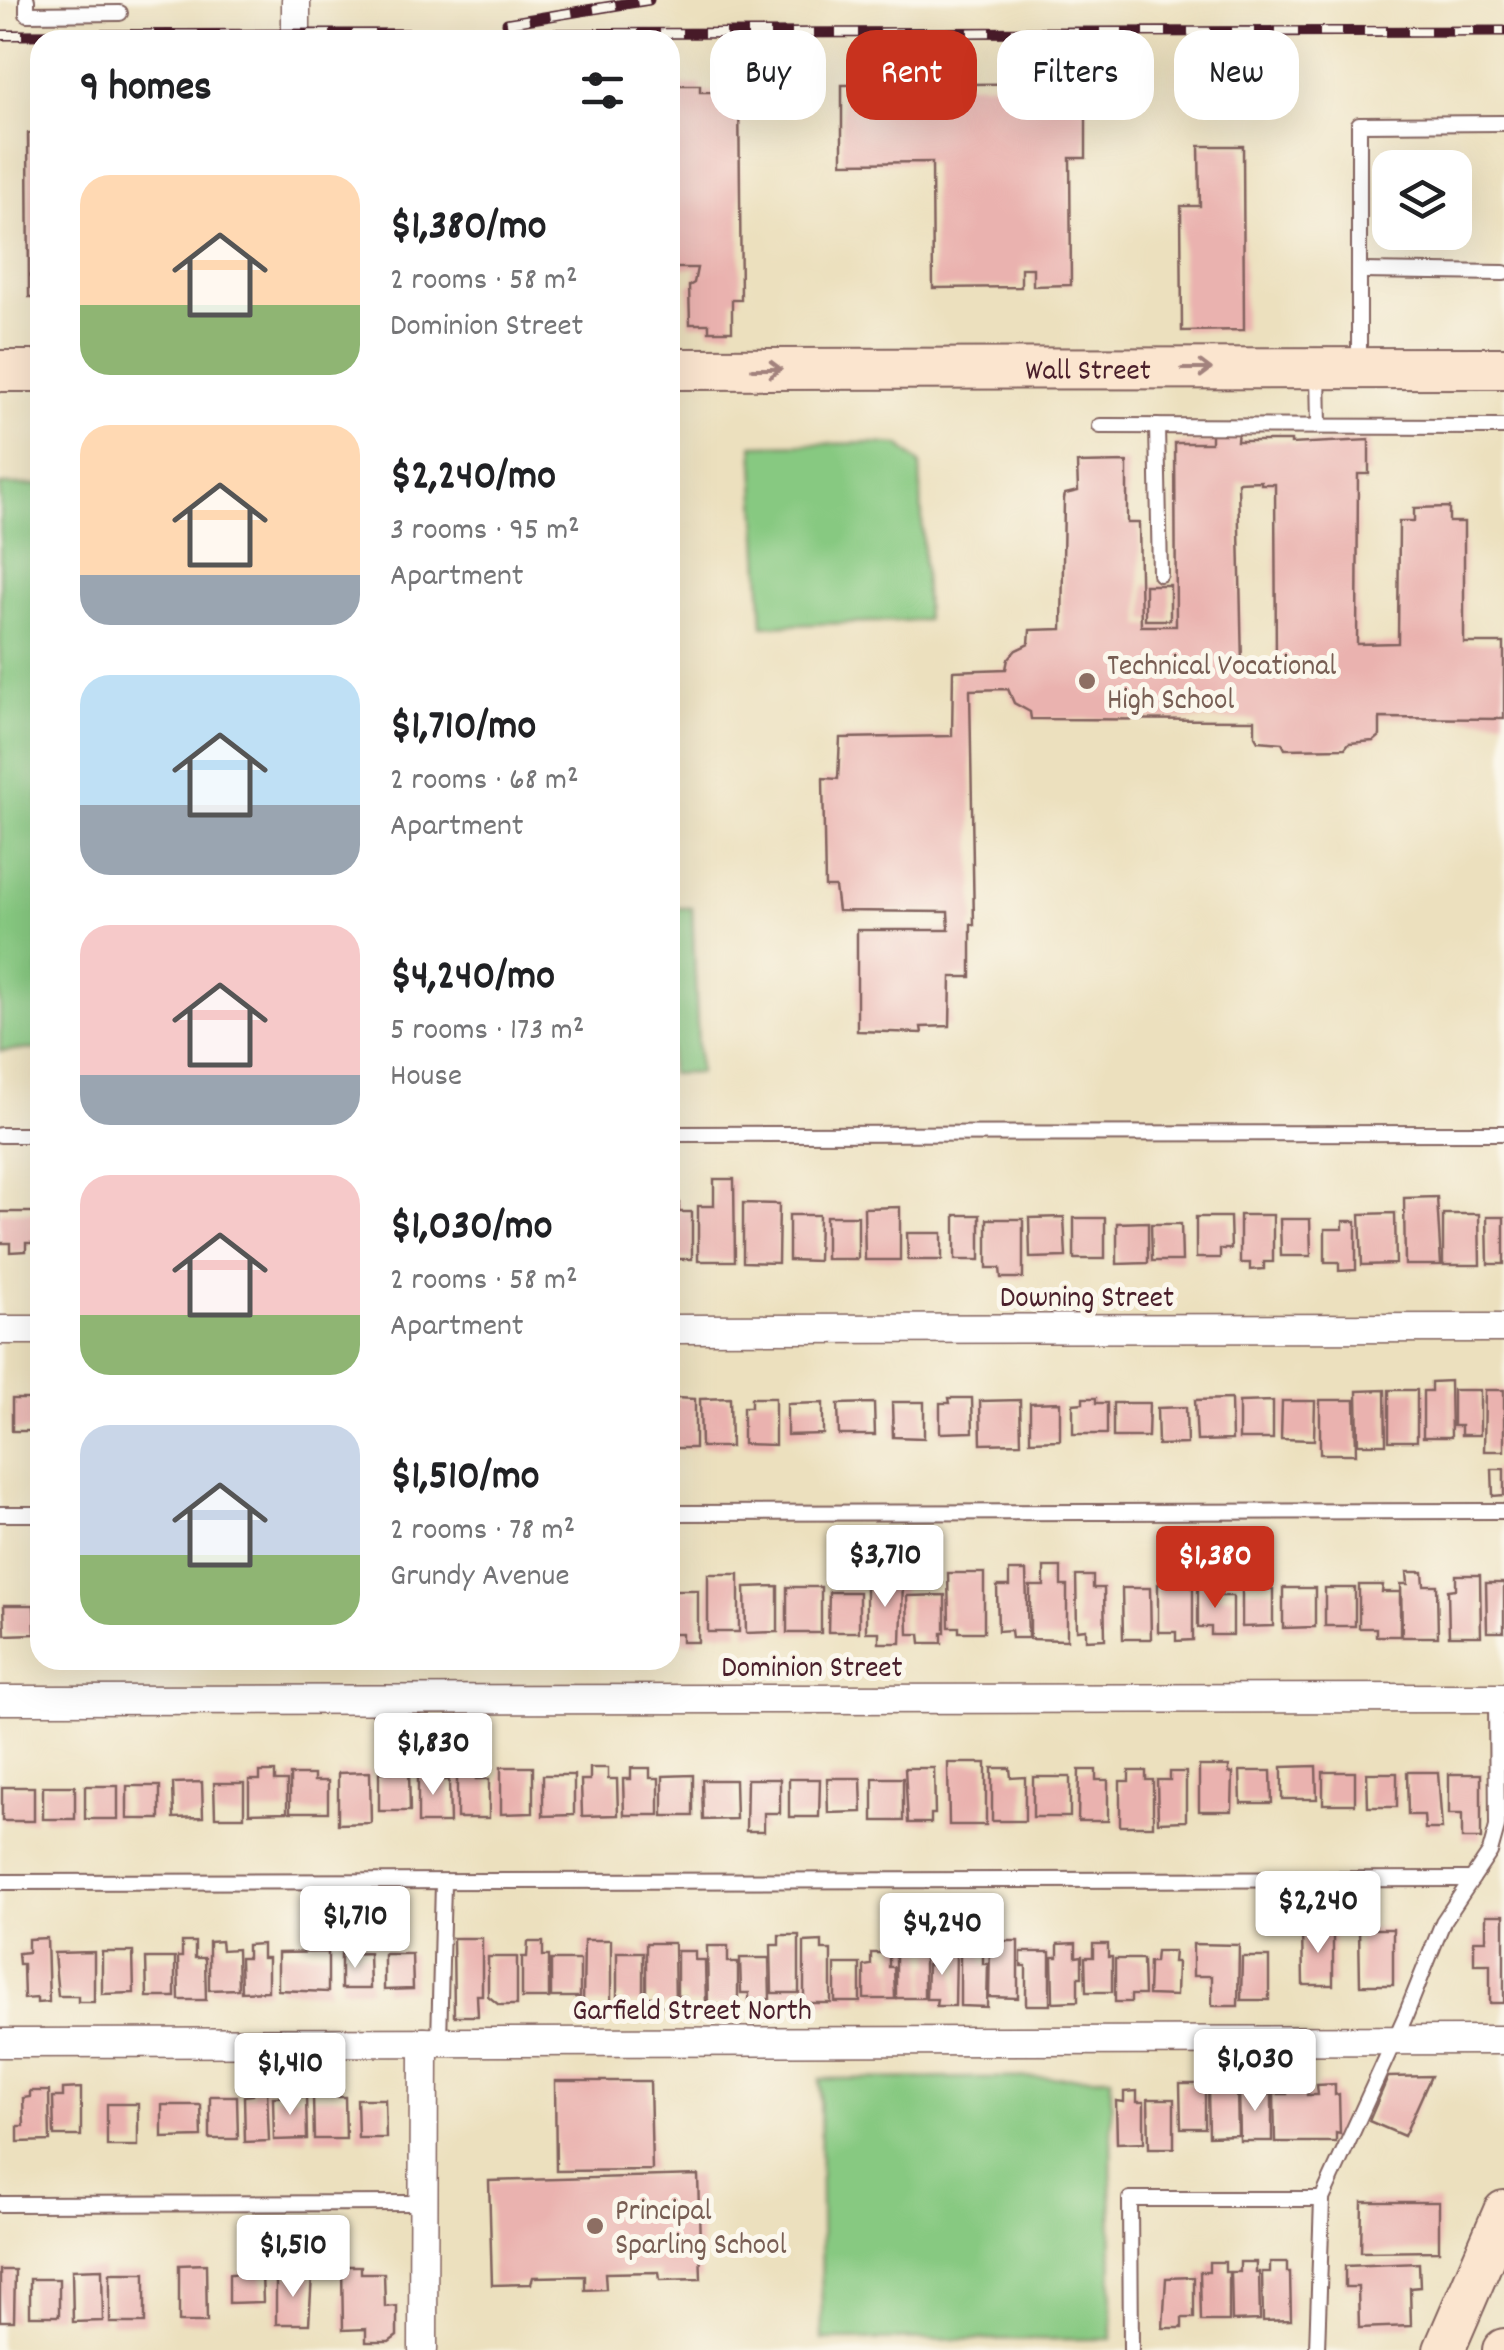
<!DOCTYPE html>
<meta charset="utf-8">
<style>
:root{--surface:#fff;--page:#f2f2f2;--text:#202124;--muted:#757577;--accent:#c8321e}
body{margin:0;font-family:Dekko,sans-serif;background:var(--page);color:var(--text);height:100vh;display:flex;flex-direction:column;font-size:38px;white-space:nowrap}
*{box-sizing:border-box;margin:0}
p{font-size:32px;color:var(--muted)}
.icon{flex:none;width:55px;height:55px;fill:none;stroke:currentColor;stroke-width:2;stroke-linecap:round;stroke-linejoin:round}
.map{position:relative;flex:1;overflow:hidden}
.side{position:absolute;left:30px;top:30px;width:650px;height:1640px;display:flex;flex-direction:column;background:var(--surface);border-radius:30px;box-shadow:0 10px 40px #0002}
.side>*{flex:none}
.guide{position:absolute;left:710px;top:30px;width:642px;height:90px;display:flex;gap:20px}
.fabs{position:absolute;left:1372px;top:150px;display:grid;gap:20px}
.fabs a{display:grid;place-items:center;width:100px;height:100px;border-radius:20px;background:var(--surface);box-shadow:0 10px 40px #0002;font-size:50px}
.price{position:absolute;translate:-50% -85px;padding:0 22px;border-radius:10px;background:#fff;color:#222;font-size:32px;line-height:65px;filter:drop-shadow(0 2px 5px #0008)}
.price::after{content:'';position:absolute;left:50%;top:60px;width:30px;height:22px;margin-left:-15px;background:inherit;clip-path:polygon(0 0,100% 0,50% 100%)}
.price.selected{background:var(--accent);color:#fff}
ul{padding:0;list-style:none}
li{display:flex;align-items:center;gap:30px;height:250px;padding:0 50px}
li span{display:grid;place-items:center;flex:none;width:280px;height:200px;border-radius:30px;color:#555}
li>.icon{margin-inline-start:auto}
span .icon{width:120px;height:120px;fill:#fffc;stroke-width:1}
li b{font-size:42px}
h2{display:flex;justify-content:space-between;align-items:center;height:120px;padding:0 50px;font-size:42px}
.pill{padding:0 35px;border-radius:30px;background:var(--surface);box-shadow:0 10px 40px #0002;font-size:35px;line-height:90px}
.pill.selected{background:var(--accent);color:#fff}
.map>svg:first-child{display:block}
.green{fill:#87c981;stroke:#687456;stroke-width:2.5}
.building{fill:#eab2af;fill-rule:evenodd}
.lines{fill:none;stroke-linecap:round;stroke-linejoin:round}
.lane-casing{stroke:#83635e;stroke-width:18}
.street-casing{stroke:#83635e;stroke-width:31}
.secondary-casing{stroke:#83635e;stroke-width:44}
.lane{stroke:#fff;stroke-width:14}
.street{stroke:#fff;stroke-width:28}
.secondary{stroke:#fbe5cf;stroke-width:40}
.rail-casing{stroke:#4a1f2b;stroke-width:11}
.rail{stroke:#fbf7ec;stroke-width:8;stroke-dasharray:22;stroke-linecap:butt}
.oneway{stroke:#a2827d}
.education-dot{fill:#8d6e63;stroke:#fbf7ec;stroke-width:4}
.labels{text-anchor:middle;stroke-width:10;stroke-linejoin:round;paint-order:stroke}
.street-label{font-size:30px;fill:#4a1f2b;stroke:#fbf7ec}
.education-label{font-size:30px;fill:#785e54;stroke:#fbf7ec;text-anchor:start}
</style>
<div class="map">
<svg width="1504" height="2350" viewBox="0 0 1504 2350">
<rect width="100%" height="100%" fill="#fbf7ec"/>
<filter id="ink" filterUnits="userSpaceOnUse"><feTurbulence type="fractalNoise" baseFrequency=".01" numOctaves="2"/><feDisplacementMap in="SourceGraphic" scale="20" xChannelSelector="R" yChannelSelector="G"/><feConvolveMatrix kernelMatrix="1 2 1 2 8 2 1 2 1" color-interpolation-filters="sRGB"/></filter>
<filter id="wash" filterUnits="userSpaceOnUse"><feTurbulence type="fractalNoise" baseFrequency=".0048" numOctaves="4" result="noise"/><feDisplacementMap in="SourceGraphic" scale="40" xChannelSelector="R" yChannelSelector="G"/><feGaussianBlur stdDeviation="2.25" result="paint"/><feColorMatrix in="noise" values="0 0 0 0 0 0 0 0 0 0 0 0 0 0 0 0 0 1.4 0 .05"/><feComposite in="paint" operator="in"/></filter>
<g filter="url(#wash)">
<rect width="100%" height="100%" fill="#ece0be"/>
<g class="green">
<path d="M872,443L899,445L920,464L926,620L763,626L753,445Z"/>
<path d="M0,485H40V1049L0,1051Z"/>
<path d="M670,908H692L699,1073L670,1074Z"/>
<path d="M1111,2077L1112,2339L822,2340L820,2079Z"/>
</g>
<g id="blocks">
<g class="building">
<path d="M1086,83V158H1070L1071,285L1033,286V268H1021V287L933,288L932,162L842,163V85Z"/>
<path d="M670,85H700V92H739L741,300H732V331H709V324H690L689,286L694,283L697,268H670Z"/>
<path d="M28,133H40V297H29Z"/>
<path d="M1199,146H1243L1244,330L1182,331L1181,206H1200Z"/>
<path d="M1211,431H1238L1237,441H1291V444L1369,440V474H1358L1357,644L1398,643L1399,521H1414V508L1449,507V522H1464V643H1504V719L1380,718V736L1374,741L1349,743L1345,748L1285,749L1282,743L1258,741L1255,736V720L1031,719L1030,712L1014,703L1008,689L970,690L974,925L971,924V977H951L950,1026L921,1027L922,1033L857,1031V930H949L948,912L838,911L835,887H825L823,778L838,779L840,738L952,736L953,671L1006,669L1008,659L1016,650L1029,644L1030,630L1062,629L1064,499L1065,494L1078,491L1077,463L1127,462V523H1139L1141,626H1176L1175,443H1211ZM1261,481V484H1275L1276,665H1242L1238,482Z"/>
<rect x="1145" y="585" width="25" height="35"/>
<path d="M714,1179H734L735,1261H698V1206H714Z"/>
<path d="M1437,1197L1441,1265H1405L1404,1198Z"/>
<path d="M670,1201H679V1212H692V1259H674L673,1252H670Z"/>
<path d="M743,1203L779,1204L778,1263L743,1262Z"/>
<path d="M900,1207V1260H865L864,1208Z"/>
<path d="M0,1212H36V1243H26V1251L10,1252V1243H0Z"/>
<path d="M1395,1213L1396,1264L1362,1265L1360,1214Z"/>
<path d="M1443,1214H1479L1480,1265H1443Z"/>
<path d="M789,1215H819L818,1261L789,1260Z"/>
<rect x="955" y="1215" width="25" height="45"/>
<path d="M1240,1215H1273V1262H1264V1269L1250,1270V1263H1240Z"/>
<rect x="826" y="1216" width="32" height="43"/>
<path d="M1064,1217L1066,1257L1030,1258L1029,1218Z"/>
<path d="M1196,1217H1230L1231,1249H1220V1258H1196Z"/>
<path d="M1487,1217H1504V1264H1488Z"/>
<rect x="1074" y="1218" width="31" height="41"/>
<path d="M987,1219H1023V1278H1001L1000,1268H987Z"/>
<path d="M1280,1219H1310L1311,1256H1281Z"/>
<path d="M1343,1221H1356V1270L1339,1271V1262H1325V1229H1343Z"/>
<path d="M1148,1222V1263L1117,1264V1223Z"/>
<path d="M1151,1224H1181L1182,1261H1152Z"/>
<path d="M907,1233H942V1260H908Z"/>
<path d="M1450,1381L1451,1437H1423V1391H1431V1382Z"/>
<path d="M1385,1390L1386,1444H1358L1357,1391Z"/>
<rect x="1389" y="1390" width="28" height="51"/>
<path d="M1453,1390H1480V1435H1461V1426H1453Z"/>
<path d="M1485,1390H1504V1451H1484Z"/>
<path d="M675,1398L695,1399V1448H670V1409H675Z"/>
<path d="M730,1398L731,1447H701L700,1399Z"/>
<path d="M751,1398H775V1445L743,1444V1407H751Z"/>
<path d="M949,1398H972L973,1432L940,1433V1403H950Z"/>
<path d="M1083,1398H1096V1403H1107V1434H1073V1404L1083,1403Z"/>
<rect x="12" y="1399" width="28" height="32"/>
<path d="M1231,1399L1232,1440L1197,1441L1195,1400Z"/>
<path d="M1020,1400L1021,1443L981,1444L980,1401Z"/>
<path d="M1320,1400H1355L1356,1454H1320Z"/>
<path d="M1273,1401V1439H1239V1402Z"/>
<path d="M1282,1401H1315L1314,1440L1281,1439Z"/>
<path d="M892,1402H924V1438L893,1437Z"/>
<path d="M1060,1402V1440L1030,1441V1403Z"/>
<path d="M823,1403V1434L787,1435V1404Z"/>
<path d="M874,1403L875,1435H839L838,1404Z"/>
<path d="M1113,1403H1149L1148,1437H1113Z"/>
<path d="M1186,1407L1187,1444L1158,1445L1157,1408Z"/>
<path d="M1492,1469H1504V1495L1493,1496Z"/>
<path d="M1044,1567H1061V1586H1067V1640L1030,1639V1586H1044Z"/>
<path d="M1009,1571H1026L1028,1638H1012L1011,1630L998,1631L997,1586H1009Z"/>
<path d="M1407,1572H1423L1424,1585H1437L1438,1637H1402L1401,1584H1408Z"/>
<path d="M948,1573H984V1632H959V1627H949Z"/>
<rect x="708" y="1574" width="31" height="58"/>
<path d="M1456,1575H1480L1481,1636H1449L1448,1590L1456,1589Z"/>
<path d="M1076,1576H1093V1588H1104L1105,1639L1086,1640V1629L1077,1630Z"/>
<path d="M866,1581H903L901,1643H879V1632H866Z"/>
<path d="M1486,1583H1504V1632H1487Z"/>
<path d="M1158,1584H1193V1640L1176,1641V1632H1158Z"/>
<path d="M1198,1585H1214V1596H1233V1635H1211V1627H1198Z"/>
<path d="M1359,1585H1383L1382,1592H1400V1636H1376V1628H1359Z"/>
<path d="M778,1586V1632L746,1633L745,1587Z"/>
<rect x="787" y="1587" width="34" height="46"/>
<path d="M1122,1588H1150L1151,1639H1123Z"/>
<path d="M1283,1588H1315V1627L1283,1628Z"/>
<rect x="1325" y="1588" width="30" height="38"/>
<path d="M1242,1589H1273V1626L1242,1627Z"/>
<path d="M670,1590H698V1642H682V1634H670Z"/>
<path d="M829,1592H859V1632H828Z"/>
<path d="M945,1595V1633H942V1643H921L920,1634H908L907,1596Z"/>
<path d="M4,1605H34L35,1634L5,1635Z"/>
<path d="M948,1763H986V1825H949Z"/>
<path d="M1199,1766H1229V1773H1233L1232,1811H1199Z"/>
<path d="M1316,1766L1317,1799H1282V1767Z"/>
<path d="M501,1767H533V1813L501,1814Z"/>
<path d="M590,1768H608V1779H617L618,1815L582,1816L581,1780H590Z"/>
<path d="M631,1768H650V1778H659V1815H624L623,1779H631Z"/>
<path d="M905,1768H934L935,1814H931V1823H908Z"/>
<path d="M992,1768H1010L1011,1778L1025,1777V1821H992Z"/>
<path d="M418,1770H436V1780H449L450,1823H418Z"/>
<path d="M1079,1770H1096V1780H1108V1821H1078Z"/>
<path d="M457,1771H476V1779H489V1818H457Z"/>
<path d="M1129,1771H1146V1780H1153V1826H1120V1781H1129Z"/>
<path d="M1240,1771H1271L1272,1803H1241Z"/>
<path d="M260,1772H275V1781H287V1812L249,1813V1780H260Z"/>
<path d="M370,1772L371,1823L338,1824V1773Z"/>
<path d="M379,1772H409L410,1811H379Z"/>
<path d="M1170,1772H1186V1821L1158,1822L1157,1780H1170Z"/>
<rect x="1323" y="1772" width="32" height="32"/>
<path d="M1407,1772H1438L1442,1829H1425L1424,1815H1408Z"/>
<path d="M1367,1773H1397V1807H1368Z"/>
<path d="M1449,1774H1481V1839H1462V1814H1449Z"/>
<path d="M290,1775H314V1781H328V1812H290Z"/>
<path d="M543,1775H574V1815L543,1816Z"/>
<path d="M693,1775V1816H663V1776Z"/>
<rect x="1033" y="1777" width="37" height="40"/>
<path d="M827,1778H861L862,1812L828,1813Z"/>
<rect x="873" y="1778" width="30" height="43"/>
<path d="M747,1779H780V1813H764V1831H746Z"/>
<path d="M789,1779H820L819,1817H789Z"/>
<path d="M702,1780H735L736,1819L703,1820Z"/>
<path d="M202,1782L203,1817L174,1818L173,1783Z"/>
<path d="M214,1783H244V1817H215Z"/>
<rect x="43" y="1786" width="32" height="33"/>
<rect x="85" y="1786" width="33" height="33"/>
<rect x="127" y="1786" width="33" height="33"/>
<rect x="2" y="1787" width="32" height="34"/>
<path d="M1486,1915H1504V2003H1490V1964H1474V1940H1486Z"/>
<path d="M1302,1928H1333V1985H1303Z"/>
<path d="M1359,1929H1393V1985H1360Z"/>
<path d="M896,1933H917V1950H924V1998H896Z"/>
<path d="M779,1935H799V1993H772L771,1945H779Z"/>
<path d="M47,1938L49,2002L37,2003V1998L24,1999L23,1964H19L18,1953L28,1952V1939Z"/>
<path d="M453,1938H482V1995H477L478,2016H454Z"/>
<path d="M584,1940H611V2004H583Z"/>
<path d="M221,1941L222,1950L237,1949L238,1989L209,1990V1942Z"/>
<path d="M822,1941V1950H831V2003H804V1942Z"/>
<path d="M990,1941H1018V1998L989,1997Z"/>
<path d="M182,1942H195V1958H205L206,2000H179L178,1957H182Z"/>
<path d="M528,1942H543V1956H549V1998H522V1957H527Z"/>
<path d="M646,1943H674L675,2005H655V1997H646Z"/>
<path d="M1076,1943V1957L1082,1956V1977H1078V2001L1053,2002L1052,1957H1058V1944Z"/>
<path d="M262,1944V1958H268V1991L241,1992L240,1958H247V1945Z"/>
<path d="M1093,1944H1108V1957H1112V1992H1086L1085,1957H1093Z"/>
<path d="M1193,1944L1239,1945L1238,2006H1212V1976H1193Z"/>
<path d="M707,1946H728V1962H738V2005H708Z"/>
<path d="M960,1949H983V1964H988L987,2007L960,2006Z"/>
<path d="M677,1951H695V1960H705L706,2004H686L685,1996H677Z"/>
<path d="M932,1951H956L955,2006H936L937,1999H926L927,1965H932Z"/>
<path d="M1156,1951H1174L1173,1962H1177L1176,1996L1148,1995L1149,1962H1155Z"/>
<path d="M94,1952V2002H78V1996H58L54,1953Z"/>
<path d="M102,1952H133L134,1993L102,1994Z"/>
<path d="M328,1952V1992L278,1990V1953Z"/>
<path d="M617,1952H643V2003H623V1996H617Z"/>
<path d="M1021,1952H1050V2005H1026V1966H1021Z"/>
<path d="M369,1953L370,1989H341V1954Z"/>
<path d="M871,1953H889V1967H894L895,1999H864V1966L871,1965Z"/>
<path d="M384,1954H412L413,1989L384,1990Z"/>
<path d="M488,1957H517V2005H499L488,1996Z"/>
<path d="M1242,1957H1269V2000H1241Z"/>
<path d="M146,1958H175V1997H147Z"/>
<path d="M740,1958H769L770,1999L749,2000V1993H741Z"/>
<path d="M1115,1959H1143L1144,1995H1131V2002H1115Z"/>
<rect x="551" y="1960" width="29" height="37"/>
<rect x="835" y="1964" width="25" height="38"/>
<path d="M1431,2076L1404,2136L1369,2121L1388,2077Z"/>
<path d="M555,2081H650L652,2170L556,2171Z"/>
<path d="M1180,2084H1205V2128H1181Z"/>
<path d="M1264,2084V2095L1272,2094V2141H1240L1239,2085Z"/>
<path d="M1335,2084V2095L1339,2094L1340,2134L1336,2133V2142H1275L1274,2094H1287V2085H1307V2095H1318L1317,2085Z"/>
<path d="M81,2088V2136H54L53,2097H63V2089Z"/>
<path d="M1208,2089H1237L1238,2135L1209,2136Z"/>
<path d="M253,2090H267L269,2141L245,2142L244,2096L253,2095Z"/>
<path d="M30,2091H49L50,2141L18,2142V2126H24L23,2098L30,2097Z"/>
<path d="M1137,2091V2102H1144V2142L1117,2143L1116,2101L1124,2102V2092Z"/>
<path d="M210,2096H237L238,2139H210Z"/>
<path d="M306,2096L307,2139L274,2140L273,2097Z"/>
<path d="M313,2097H345L346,2139H314Z"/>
<path d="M357,2099H385L386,2138H358Z"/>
<path d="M1148,2099H1174V2148H1149Z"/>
<rect x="107" y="2104" width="31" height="42"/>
<path d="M162,2105H201L202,2137L162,2138Z"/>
<path d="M698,2175L701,2279L660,2280L659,2272L605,2273L606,2289L585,2290V2276L533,2277L531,2284L492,2285L489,2181Z"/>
<path d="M1362,2202H1439V2251L1361,2252Z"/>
<path d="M1209,2262H1225V2272H1229V2321H1201L1200,2272H1209Z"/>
<path d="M1240,2262H1256V2272H1259L1260,2320L1232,2321L1231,2272H1240Z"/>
<path d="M1270,2262H1287V2272H1290L1291,2320L1263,2321L1262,2272H1270Z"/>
<path d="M1419,2263L1420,2287L1410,2288L1411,2326L1359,2328L1358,2287H1345V2266Z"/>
<path d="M206,2264L207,2322H179V2265Z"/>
<path d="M342,2266H361V2273H384L385,2307L397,2306V2336L389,2342H366V2329L343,2330Z"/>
<path d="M102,2269L103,2321L73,2322L72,2270Z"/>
<path d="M0,2270H15L14,2321H0Z"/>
<rect x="110" y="2273" width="35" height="50"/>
<path d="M229,2274H262L263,2302L229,2303Z"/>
<path d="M276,2276H312L309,2324H276Z"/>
<path d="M1194,2277V2318H1182V2328H1163L1166,2278Z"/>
<rect x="30" y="2279" width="29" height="37"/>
</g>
</g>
</g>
<g filter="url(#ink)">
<use href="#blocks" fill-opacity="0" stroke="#83635e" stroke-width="2.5"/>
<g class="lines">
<g class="lane-casing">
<g id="lane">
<path d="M27,0V14L120,13"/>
<path d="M1360,271L1504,273"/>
<path d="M1359,363V124L1504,123"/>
<path d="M1318,372L1319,426"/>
<path d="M1100,426L1504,427"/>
<path d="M1157,426L1160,574"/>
<path d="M670,1134L1504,1133"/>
<path d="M0,1135H40"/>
<path d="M670,1513L1504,1511"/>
<path d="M0,1514H40"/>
<path d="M0,1882L1472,1879"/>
<path d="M439,2041L443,1883"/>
<path d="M0,2204L423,2203"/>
<path d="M1131,2350L1130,2199H1322"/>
<path d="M1317,2350L1322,2199L1405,2017L1443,1922L1490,1852L1497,1827L1496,1698"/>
</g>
</g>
<g class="street-casing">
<g id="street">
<path d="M296,0V40"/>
<path d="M670,1329L1504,1328"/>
<path d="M0,1330H40"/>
<path d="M0,1700L1504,1698"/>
<path d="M0,2043L1504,2040"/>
<path d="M423,2350L424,2042"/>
</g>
</g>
<g class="secondary-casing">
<g id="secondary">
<path id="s1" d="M670,369L1504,368"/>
<path d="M0,371H40"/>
<path d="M1444,2350L1504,2211"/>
<path d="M1503,2350L1504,2349"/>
</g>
</g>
<use href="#lane" class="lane"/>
<use href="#street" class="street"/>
<use href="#secondary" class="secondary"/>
<g class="rail-casing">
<g id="rail">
<path d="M507,23L649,0"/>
<path d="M0,35L1504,31"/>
</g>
</g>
<use href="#rail" class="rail"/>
</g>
<defs><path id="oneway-shaft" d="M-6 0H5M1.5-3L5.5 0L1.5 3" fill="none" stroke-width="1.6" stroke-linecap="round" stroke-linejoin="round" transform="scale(2.5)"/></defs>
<g class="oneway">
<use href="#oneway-shaft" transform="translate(767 369)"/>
<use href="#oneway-shaft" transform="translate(1197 369)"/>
</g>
</g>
<g class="education-dot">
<circle cx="1087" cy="681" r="10"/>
<circle cx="595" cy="2226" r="10"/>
</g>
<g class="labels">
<g class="street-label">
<text dy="10" stroke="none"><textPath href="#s1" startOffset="418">Wall Street</textPath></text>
<text x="1087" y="1306">Downing Street</text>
<text x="812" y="1676">Dominion Street</text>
<text x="692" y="2019">Garfield Street North</text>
</g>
<g class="education-label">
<text x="1107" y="674">Technical Vocational<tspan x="1107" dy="34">High School</tspan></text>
<text x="615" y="2219">Principal<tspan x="615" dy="34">Sparling School</tspan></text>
</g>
</g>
</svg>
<div class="fabs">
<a><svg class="icon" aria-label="layers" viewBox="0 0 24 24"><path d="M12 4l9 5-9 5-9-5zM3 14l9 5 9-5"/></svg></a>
</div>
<b class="price" style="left:885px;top:1610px">$3,710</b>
<b class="price selected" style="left:1215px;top:1611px">$1,380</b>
<b class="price" style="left:433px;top:1798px">$1,830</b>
<b class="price" style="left:1318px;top:1956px">$2,240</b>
<b class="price" style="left:355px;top:1971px">$1,710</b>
<b class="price" style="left:942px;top:1978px">$4,240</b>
<b class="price" style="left:1255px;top:2114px">$1,030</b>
<b class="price" style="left:290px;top:2118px">$1,410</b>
<b class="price" style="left:293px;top:2300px">$1,510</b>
<div class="guide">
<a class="pill">Buy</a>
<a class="pill selected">Rent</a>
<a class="pill">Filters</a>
<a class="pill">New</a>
</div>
<section class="side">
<h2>9 homes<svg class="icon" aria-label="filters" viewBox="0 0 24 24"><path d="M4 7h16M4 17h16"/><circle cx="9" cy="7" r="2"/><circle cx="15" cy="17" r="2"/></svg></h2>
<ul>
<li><span style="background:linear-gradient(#ffd9b3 65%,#8fb573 0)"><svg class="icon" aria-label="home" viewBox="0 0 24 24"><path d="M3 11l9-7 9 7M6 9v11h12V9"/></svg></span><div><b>$1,380/mo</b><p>2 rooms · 58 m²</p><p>Dominion Street</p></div></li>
<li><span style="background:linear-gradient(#ffd9b3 75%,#9aa5b1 0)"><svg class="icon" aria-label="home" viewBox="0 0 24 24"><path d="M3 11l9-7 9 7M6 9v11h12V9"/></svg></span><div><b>$2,240/mo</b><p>3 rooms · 95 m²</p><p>Apartment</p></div></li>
<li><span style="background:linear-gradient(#bfe0f5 65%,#9aa5b1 0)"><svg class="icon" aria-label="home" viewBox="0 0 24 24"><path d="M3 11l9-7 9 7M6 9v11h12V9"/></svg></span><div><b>$1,710/mo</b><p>2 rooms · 68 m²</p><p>Apartment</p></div></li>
<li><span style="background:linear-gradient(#f6c9c9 75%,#9aa5b1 0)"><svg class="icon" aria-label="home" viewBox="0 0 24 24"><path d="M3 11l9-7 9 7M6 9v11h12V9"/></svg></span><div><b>$4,240/mo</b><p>5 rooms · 173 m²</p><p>House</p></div></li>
<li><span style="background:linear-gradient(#f6c9c9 70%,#8fb573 0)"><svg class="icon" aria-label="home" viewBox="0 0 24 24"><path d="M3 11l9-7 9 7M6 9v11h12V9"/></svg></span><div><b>$1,030/mo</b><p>2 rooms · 58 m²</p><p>Apartment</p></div></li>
<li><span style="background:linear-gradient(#c9d6e8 65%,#8fb573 0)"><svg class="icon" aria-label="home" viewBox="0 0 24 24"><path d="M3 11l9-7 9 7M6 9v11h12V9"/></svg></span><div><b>$1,510/mo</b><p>2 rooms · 78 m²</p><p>Grundy Avenue</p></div></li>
</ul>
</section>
</div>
